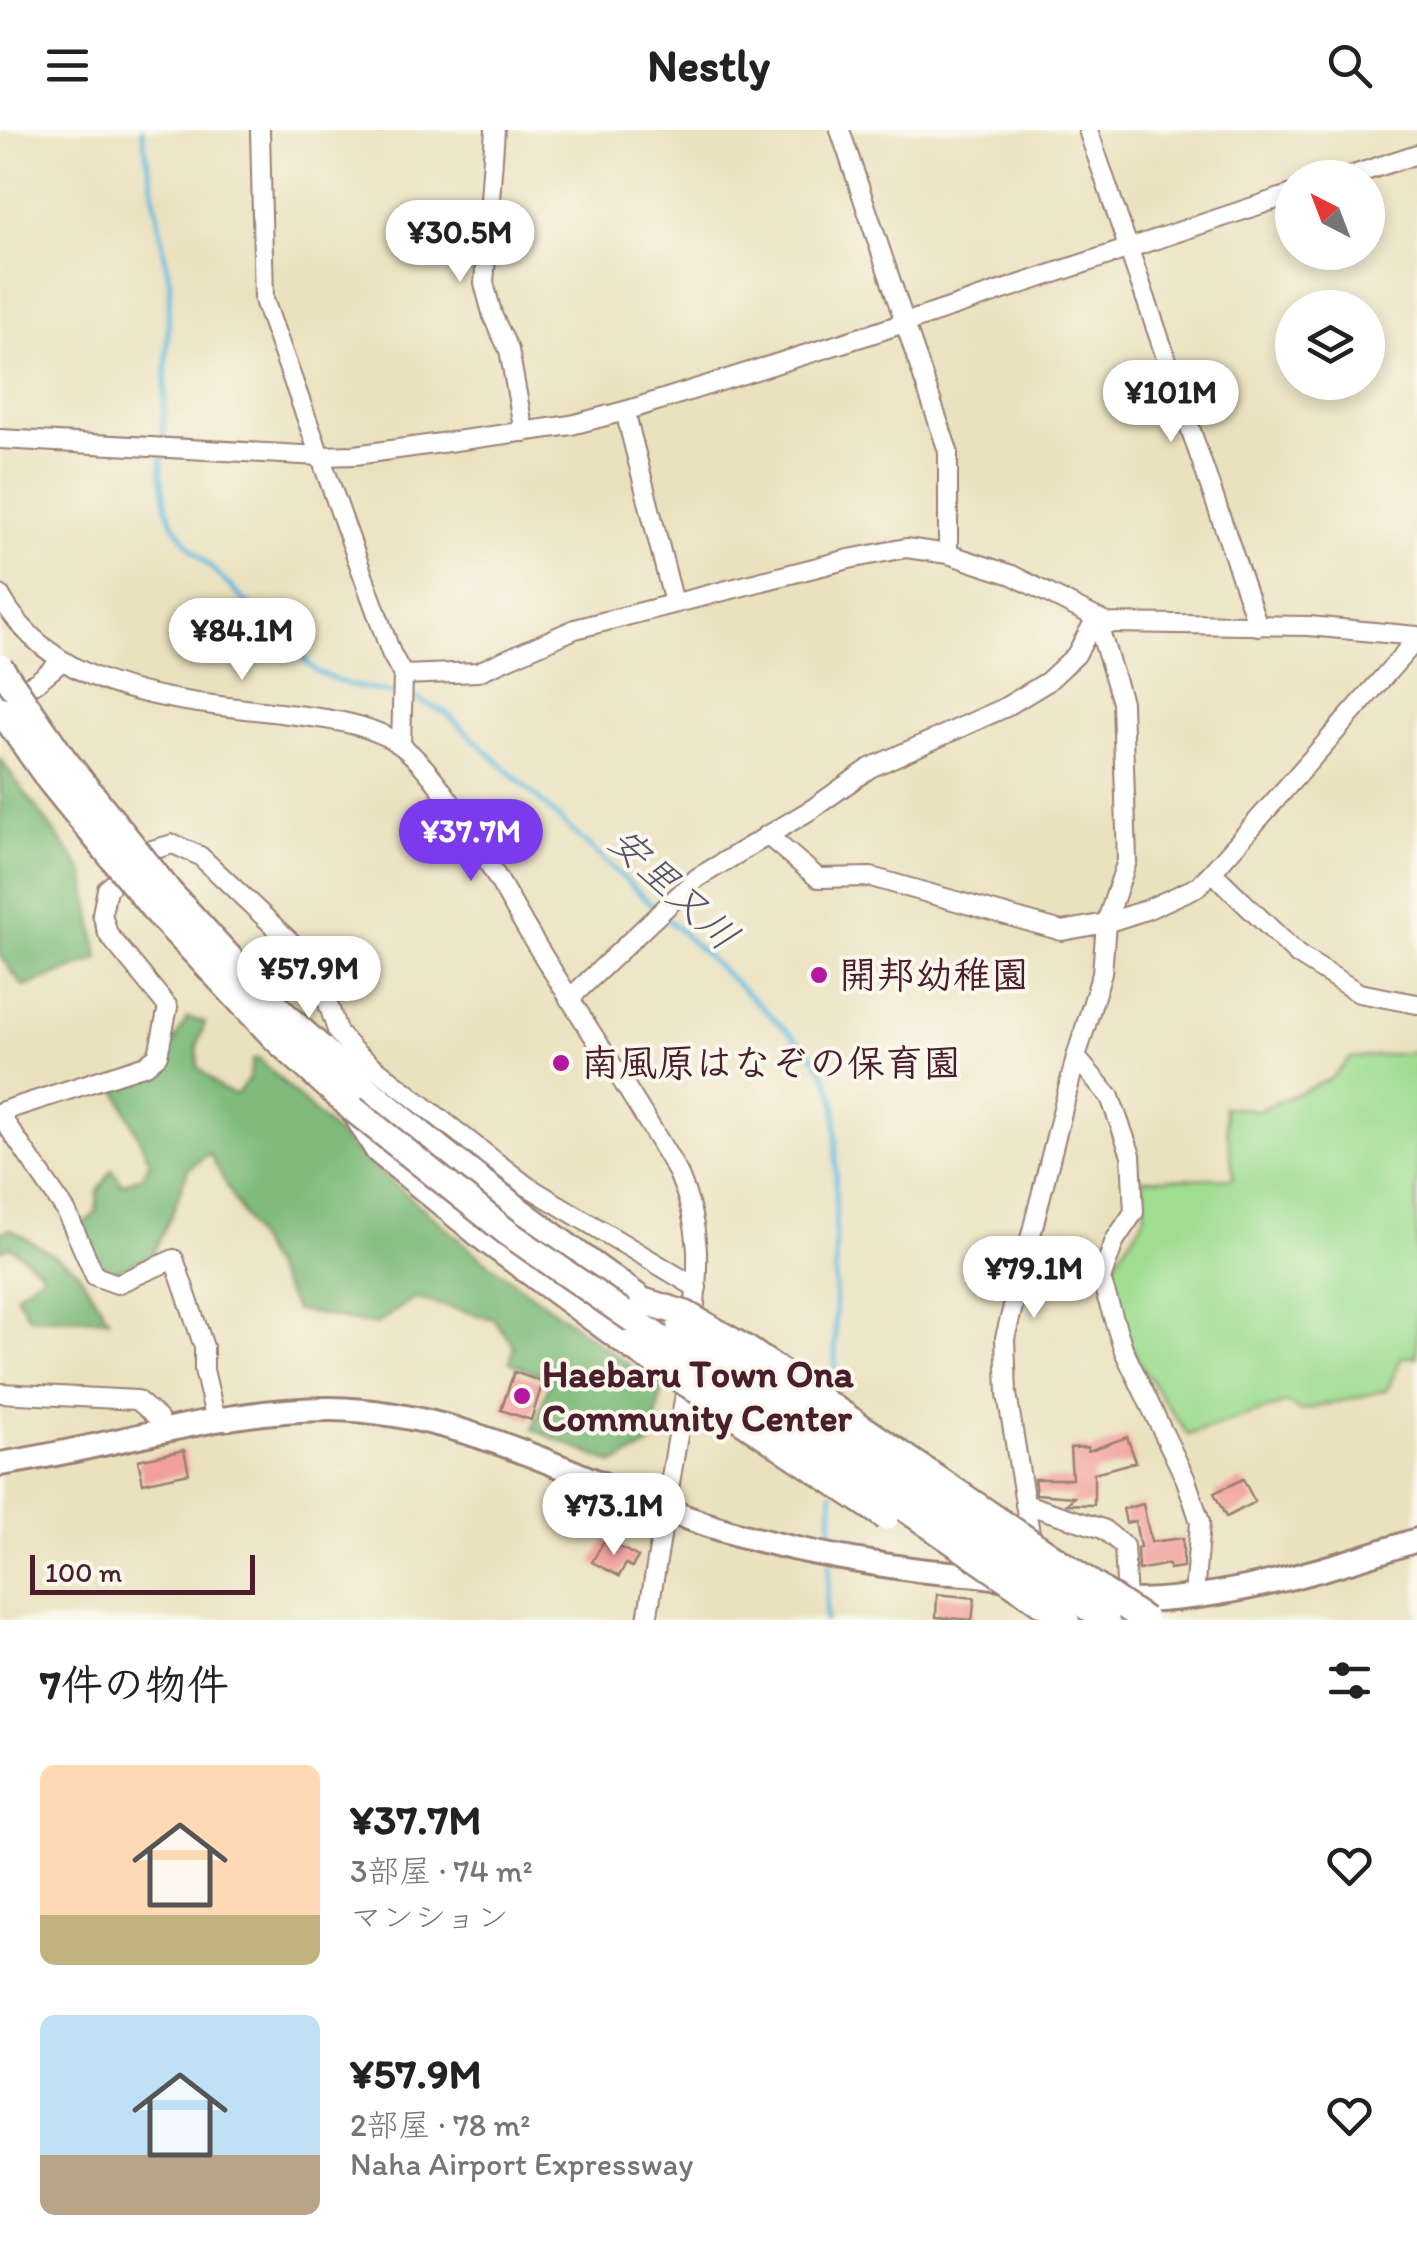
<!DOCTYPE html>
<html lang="ja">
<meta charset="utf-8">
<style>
:root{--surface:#fff;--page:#f6f6f6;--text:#222;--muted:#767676;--accent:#7c3aed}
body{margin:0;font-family:Itim,"Klee One",sans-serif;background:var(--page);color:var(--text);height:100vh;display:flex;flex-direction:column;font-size:38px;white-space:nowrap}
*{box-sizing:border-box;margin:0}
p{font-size:32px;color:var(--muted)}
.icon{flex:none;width:55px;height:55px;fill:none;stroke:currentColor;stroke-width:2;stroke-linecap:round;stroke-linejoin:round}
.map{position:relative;height:1490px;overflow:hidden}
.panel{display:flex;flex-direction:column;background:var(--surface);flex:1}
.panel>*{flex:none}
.needle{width:65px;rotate:318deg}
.fabs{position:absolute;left:1275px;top:30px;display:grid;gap:20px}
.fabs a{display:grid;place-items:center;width:110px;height:110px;border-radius:50%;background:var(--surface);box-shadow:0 5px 15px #0003;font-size:50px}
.scale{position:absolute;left:30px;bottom:25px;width:225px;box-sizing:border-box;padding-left:10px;border:5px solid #4a1f2b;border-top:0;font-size:28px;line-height:35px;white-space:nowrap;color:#4a1f2b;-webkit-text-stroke:8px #fbf7ec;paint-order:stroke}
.price{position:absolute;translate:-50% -85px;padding:0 22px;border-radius:35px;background:#fff;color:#222;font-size:32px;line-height:65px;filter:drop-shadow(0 2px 5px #0008)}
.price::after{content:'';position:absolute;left:50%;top:60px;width:30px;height:22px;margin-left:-15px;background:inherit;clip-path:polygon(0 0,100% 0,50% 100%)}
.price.current{background:var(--accent);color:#fff}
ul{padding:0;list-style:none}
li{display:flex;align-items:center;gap:30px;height:250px;padding:0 40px}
li span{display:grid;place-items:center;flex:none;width:280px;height:200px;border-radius:15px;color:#555}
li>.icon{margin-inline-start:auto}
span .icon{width:120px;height:120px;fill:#fffc;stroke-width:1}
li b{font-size:42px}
h2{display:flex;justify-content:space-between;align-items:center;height:120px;padding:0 40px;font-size:42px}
header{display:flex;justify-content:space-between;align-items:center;height:130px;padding:0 40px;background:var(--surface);font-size:45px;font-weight:800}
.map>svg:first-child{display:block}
.green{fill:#9fdd91;stroke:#747e5e;stroke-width:2.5}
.forest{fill:#7fbc7b;stroke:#646e53;stroke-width:2.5}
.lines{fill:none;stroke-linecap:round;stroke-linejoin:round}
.stream{stroke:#61bade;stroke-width:5}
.building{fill:#f2a09e}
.minor-casing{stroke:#9a8074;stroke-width:22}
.major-casing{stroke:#9a8074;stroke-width:28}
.highway-casing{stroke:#9a8074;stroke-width:30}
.minor{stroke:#fff;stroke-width:18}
.major{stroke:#fff;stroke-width:22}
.highway{stroke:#fff;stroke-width:25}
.highway-bridge-casing{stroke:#9a8074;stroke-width:30;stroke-linecap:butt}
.highway-bridge{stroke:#fff;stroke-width:25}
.poi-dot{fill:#b5179e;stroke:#fbf7ec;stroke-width:4}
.labels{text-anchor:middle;stroke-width:8;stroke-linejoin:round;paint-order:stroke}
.poi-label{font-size:38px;font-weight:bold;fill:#4a1f2b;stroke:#fbf7ec;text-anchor:start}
.water-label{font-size:40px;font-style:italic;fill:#52556a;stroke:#fbf7ec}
</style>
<header><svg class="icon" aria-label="menu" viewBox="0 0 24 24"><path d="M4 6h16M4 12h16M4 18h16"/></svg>Nestly<svg class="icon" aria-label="search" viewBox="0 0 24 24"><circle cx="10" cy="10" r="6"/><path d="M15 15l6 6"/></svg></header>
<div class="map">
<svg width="1417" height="1490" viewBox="0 0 1417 1490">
<rect width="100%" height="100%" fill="#fbf7ec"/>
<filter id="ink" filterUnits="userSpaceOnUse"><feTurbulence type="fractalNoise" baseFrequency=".01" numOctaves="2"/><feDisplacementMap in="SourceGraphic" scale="20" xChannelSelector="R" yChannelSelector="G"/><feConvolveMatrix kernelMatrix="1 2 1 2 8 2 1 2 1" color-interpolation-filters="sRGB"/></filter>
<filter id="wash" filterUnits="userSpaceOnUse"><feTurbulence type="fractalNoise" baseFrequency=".0048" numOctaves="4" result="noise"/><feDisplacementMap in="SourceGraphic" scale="40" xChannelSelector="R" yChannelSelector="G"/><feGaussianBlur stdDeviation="2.25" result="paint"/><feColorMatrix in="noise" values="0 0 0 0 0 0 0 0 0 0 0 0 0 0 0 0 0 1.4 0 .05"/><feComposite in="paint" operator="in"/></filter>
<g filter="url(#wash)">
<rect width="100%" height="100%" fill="#eae1be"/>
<path class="green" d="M1417,922V1227H1402L1387,1260L1300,1281L1286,1273L1188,1305C1163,1269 1099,1185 1112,1140C1118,1121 1137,1105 1144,1087C1147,1076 1143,1060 1142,1049L1234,1048L1224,977L1260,980L1330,949L1351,928Z"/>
<g class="forest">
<path d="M0,629L84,742L99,829L24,857L0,826Z"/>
<path d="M187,888L205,892L197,916L198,937L221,959L236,965L249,948L253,929H259L350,1017L483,1129L662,1259L651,1315L614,1334L533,1299L551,1250L510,1232L514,1216L494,1189L414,1168L376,1195L295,1180L209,1023L188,1039L172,1084L151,1127L114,1141L99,1137L83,1094L96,1083L98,1062L112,1039L122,1055L142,1046L150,1032L113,951C161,938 165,930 187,888Z"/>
<path d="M11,1099L76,1139L109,1189L29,1187L16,1164L44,1143L10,1116L0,1121V1102Z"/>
</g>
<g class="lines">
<g class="stream">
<path d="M142,0L170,154L161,346L167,379L174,395L193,420L316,541L349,555L415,568L446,583L811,923C825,941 834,958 836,982L835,1267"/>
<path d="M831,1417L832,1363"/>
<path d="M825,1490L830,1433"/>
</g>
</g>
<g id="blocks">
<g class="building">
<path d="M514,1242L543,1252L531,1290L501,1280Z"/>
<path d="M1127,1307L1136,1332L1094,1343V1375L1067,1374L1074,1367L1036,1364L1034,1349H1072L1070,1318L1088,1317V1321Z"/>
<path d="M184,1320L189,1343L143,1353L138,1330Z"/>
<path d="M1243,1349L1255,1372L1226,1387L1214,1363Z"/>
<path d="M1143,1374L1151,1412L1183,1408V1437L1169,1439V1434L1138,1440L1137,1418L1140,1417L1135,1391L1126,1393L1123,1379Z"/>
<path d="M605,1409L638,1427L632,1437L626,1434L619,1446L592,1432Z"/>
<path d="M937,1464L975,1468L972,1490L936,1487Z"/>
</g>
</g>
</g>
<g filter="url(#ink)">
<use href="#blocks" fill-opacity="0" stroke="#9a8074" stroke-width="2.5"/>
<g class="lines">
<g class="minor-casing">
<g id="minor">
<path d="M260,0L264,170L391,523L403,545L401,615"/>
<path d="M495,0L484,153L493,187L509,220L524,302"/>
<path d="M840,0L948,321V424"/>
<path d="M1088,0L1258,496"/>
<path d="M1344,48L1417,24"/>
<path d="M625,281L674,473"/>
<path d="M0,309L321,326L355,325L571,295L625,281L871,204L1292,64"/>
<path d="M0,465C57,570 191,571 296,585C331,589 375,595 403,617C449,653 502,759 534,811C581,889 633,964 678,1043C702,1098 699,1136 693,1195"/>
<path d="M403,545L478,542L575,499L849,429L906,418L948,424L1012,445L1107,493L1309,496L1417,506"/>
<path d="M7,566L37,552L61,532"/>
<path d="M767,705L818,748L871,747L1062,801L1106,793L1146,780L1197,757L1212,742L1417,509"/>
<path d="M1212,742L1298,825L1359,863L1417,874"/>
<path d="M569,869L697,748L812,679L870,638L1004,578L1047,552L1076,525L1096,488"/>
<path d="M1076,927L1110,967L1131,1025L1134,1082L1115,1110L1101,1149L1124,1221L1186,1350L1200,1392L1194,1466"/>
<path d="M0,982L146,935L158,925L168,877L108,804L102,784L107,759L152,720L173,714L200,726L315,835L338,903L356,923L527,1056L697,1158"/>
<path d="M0,985L66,1081L95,1146L117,1154L174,1129L204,1217V1240L214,1282L228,1291"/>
<path d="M0,1263L137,1270L158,1288L162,1302"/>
<path d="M1025,1374L1103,1399L1124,1416L1127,1472"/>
<path d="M1032,1415L1007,1264L1005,1208L1076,927L1102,843L1106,793L1127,731L1122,572L1096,488"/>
<path d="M647,1490L688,1246"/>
</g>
</g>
<g class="major-casing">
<g id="major">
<path d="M0,1334C109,1318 218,1279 329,1279C475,1280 603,1366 740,1405C798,1421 858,1432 918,1440C948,1444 980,1443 1009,1450"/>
<path d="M1113,1471C1217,1474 1320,1441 1417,1410"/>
</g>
</g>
<g class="highway-casing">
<g id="highway">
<path d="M170,763C208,803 245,847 285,885C397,991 518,1082 643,1171"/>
<path d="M153,778L276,909L353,979L378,1020L488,1111L628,1214"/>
</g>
</g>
<use href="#minor" class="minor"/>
<use href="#major" class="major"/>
<use href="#highway" class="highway"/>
<g class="highway-bridge-casing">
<g id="highway-bridge">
<path d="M0,537L62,627L170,763"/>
<path d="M0,579L50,651L153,778"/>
<path d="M353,979L508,1103L1066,1490"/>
<path d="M643,1171L686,1184L748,1220L1145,1490"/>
<path d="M680,1197L1106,1490"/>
<path d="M628,1214L886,1387"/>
</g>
</g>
<use href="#highway-bridge" class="highway-bridge"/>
</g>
</g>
<g class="poi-dot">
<circle cx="819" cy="845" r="10"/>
<circle cx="561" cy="933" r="10"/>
<circle cx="522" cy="1266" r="10"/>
</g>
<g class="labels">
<g class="poi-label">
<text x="839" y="858">開邦幼稚園</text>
<text x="581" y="946">南風原はなぞの保育園</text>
<text x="542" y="1257">Haebaru Town Ona<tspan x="542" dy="44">Community Center</tspan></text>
</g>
<g class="water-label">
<text transform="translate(674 758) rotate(43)" y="14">安里又川</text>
</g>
</g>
</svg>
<div class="fabs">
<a><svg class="needle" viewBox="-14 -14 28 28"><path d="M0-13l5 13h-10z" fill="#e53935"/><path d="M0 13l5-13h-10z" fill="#767676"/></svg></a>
<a><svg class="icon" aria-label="layers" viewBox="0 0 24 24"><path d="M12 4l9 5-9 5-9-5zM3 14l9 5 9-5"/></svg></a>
</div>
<div class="scale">100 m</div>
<b class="price" style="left:460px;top:155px">¥30.5M</b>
<b class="price" style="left:1171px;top:315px">¥101M</b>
<b class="price" style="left:242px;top:553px">¥84.1M</b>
<b class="price current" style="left:471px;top:754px">¥37.7M</b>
<b class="price" style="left:309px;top:891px">¥57.9M</b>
<b class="price" style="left:1034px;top:1191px">¥79.1M</b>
<b class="price" style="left:614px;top:1428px">¥73.1M</b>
</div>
<section class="panel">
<h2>7件の物件<svg class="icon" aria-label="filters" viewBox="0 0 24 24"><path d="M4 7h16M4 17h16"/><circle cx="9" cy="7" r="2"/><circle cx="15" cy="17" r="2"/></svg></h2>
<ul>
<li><span style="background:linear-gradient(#ffd9b3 75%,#c2b280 0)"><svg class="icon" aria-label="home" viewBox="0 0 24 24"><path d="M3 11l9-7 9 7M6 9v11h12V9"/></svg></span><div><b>¥37.7M</b><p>3部屋 · 74 m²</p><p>マンション</p></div><svg class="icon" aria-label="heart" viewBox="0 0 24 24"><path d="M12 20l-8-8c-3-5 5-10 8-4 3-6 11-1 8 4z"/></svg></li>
<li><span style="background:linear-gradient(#bfe0f5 70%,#b9a48a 0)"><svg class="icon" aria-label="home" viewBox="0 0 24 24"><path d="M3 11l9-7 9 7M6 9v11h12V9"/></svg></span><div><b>¥57.9M</b><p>2部屋 · 78 m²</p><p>Naha Airport Expressway</p></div><svg class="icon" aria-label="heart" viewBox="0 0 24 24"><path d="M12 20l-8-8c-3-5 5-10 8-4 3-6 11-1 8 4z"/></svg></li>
</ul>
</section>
